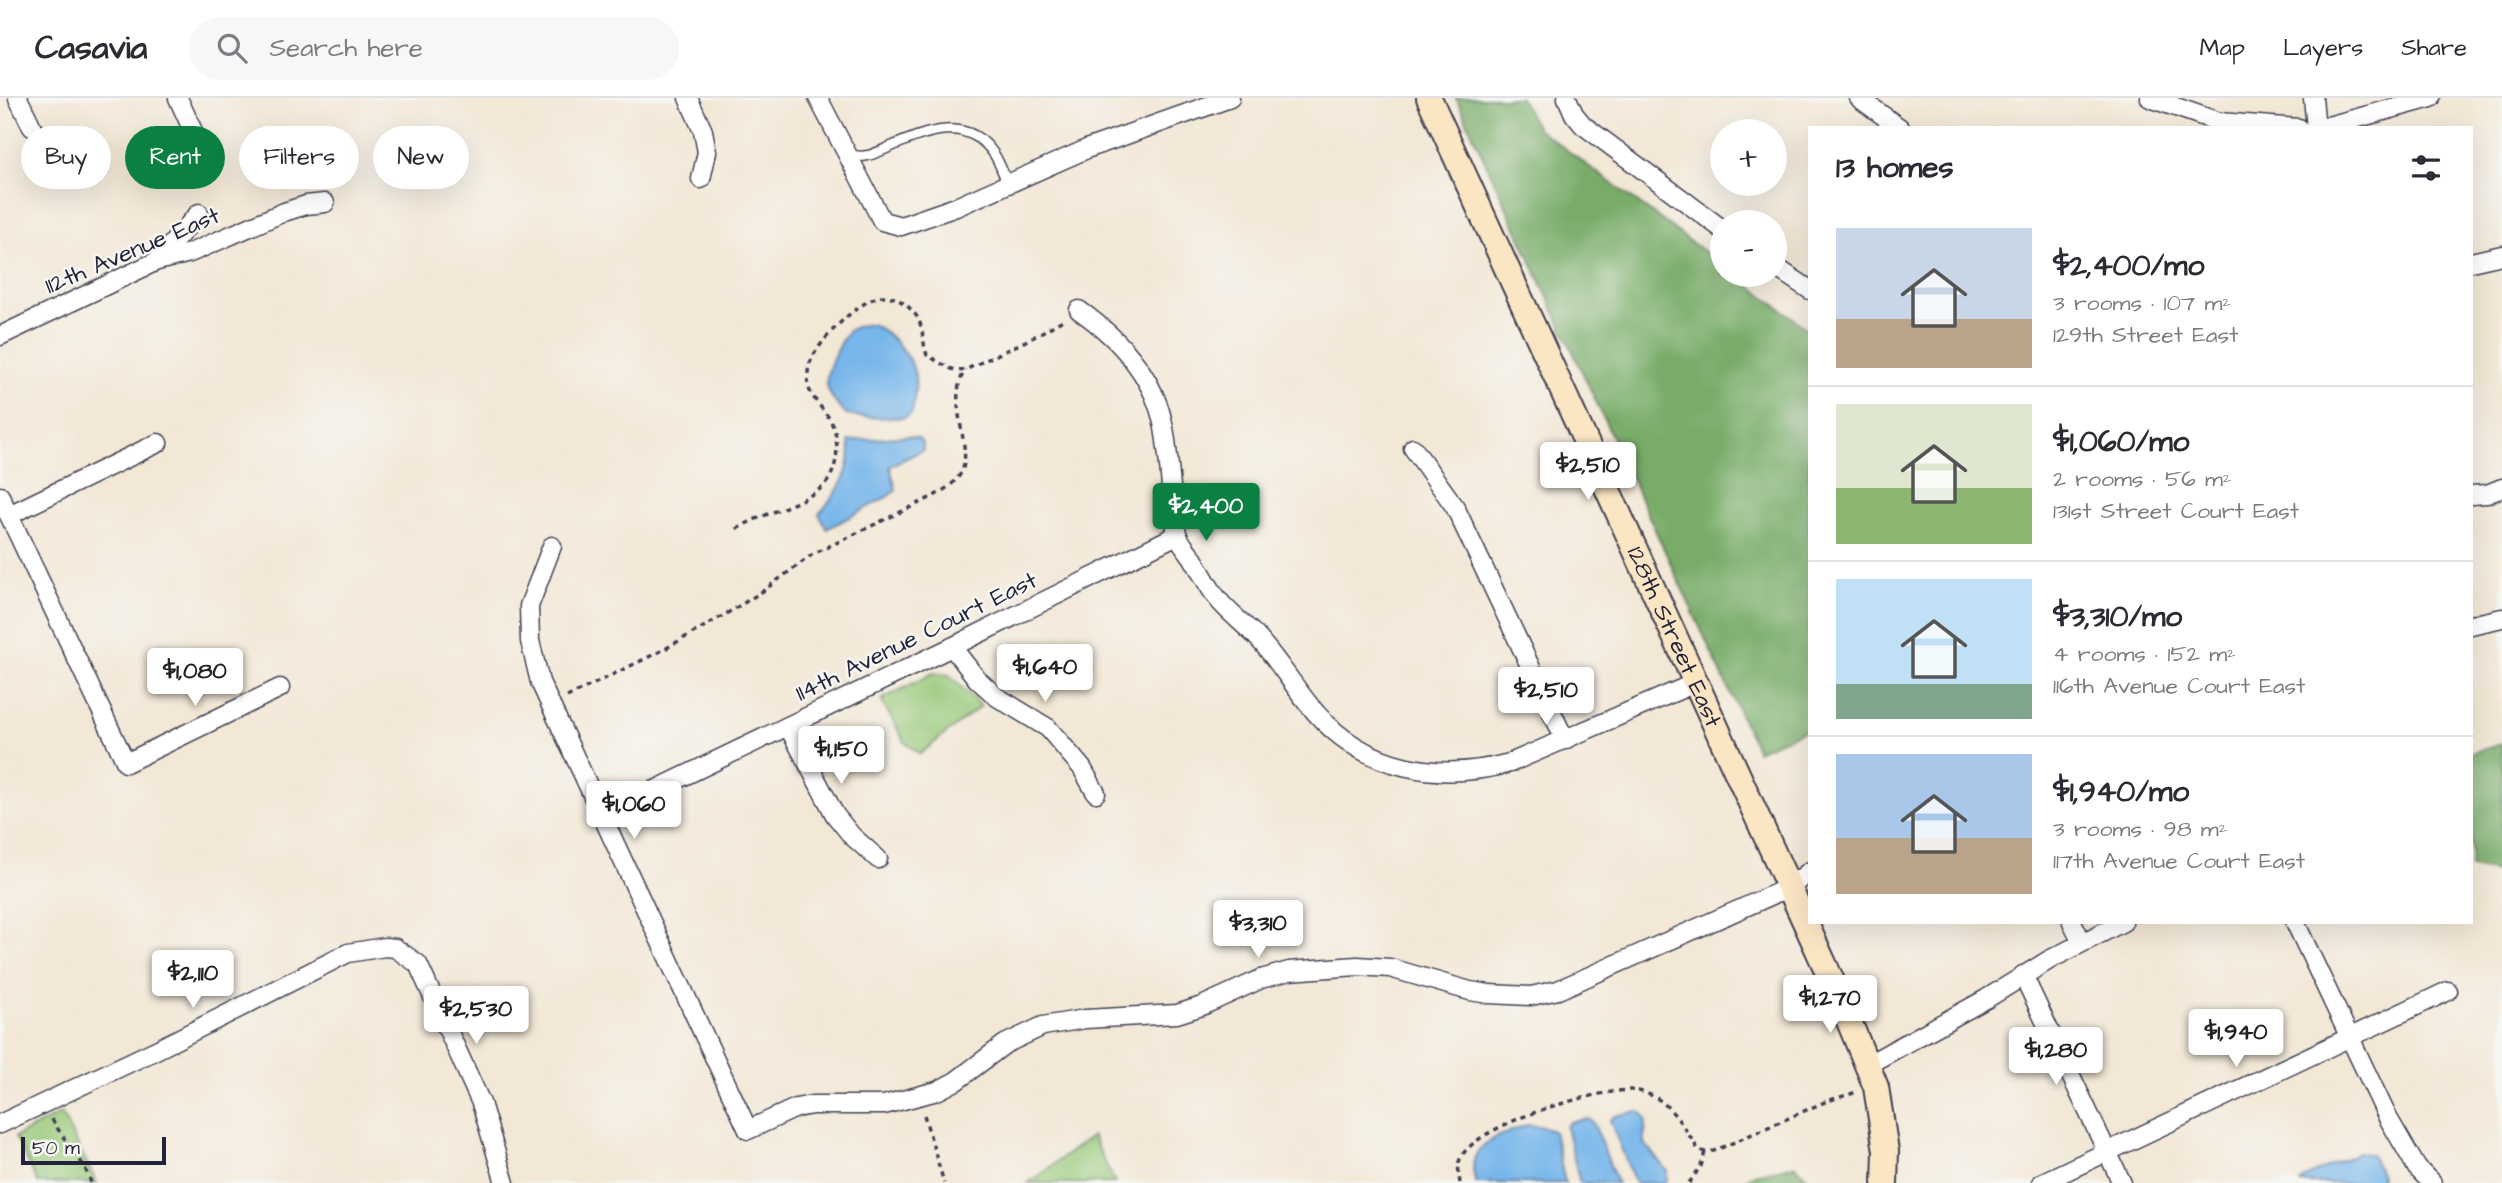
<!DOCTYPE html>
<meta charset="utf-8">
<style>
:root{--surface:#fff;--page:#f7f7f7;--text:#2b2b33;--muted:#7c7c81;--line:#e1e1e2;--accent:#0b8043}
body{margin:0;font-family:"Architects Daughter",sans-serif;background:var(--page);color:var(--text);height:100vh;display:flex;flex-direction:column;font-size:26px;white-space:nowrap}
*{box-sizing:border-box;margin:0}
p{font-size:23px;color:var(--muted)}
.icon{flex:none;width:38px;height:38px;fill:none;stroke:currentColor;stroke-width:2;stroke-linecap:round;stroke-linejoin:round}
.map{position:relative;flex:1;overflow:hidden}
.details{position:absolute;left:1808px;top:28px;width:665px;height:798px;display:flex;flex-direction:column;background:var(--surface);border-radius:0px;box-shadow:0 7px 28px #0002}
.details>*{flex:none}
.guide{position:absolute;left:21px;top:28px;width:665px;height:63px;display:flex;gap:14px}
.tools{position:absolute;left:1710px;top:21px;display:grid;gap:14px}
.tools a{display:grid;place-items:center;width:77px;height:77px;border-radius:50%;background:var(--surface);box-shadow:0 7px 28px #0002;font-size:35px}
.scale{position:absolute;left:21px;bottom:18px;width:145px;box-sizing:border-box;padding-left:7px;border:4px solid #22223b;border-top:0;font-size:19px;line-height:24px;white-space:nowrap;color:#22223b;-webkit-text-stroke:5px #f6f6f2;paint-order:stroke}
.price{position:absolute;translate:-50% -60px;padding:0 16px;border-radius:7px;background:#fff;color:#222;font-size:23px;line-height:46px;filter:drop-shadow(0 2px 4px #0008)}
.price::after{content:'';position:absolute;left:50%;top:42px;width:21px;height:16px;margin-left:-10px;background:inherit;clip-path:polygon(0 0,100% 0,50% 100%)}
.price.selected{background:var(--accent);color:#fff}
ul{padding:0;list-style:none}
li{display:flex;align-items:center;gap:21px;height:175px;padding:0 28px}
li+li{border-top:2px solid var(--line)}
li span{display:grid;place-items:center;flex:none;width:196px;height:140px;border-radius:0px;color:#555}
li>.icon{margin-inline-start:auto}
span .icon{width:84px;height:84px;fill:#fffc;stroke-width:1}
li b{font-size:30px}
h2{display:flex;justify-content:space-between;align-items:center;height:84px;padding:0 28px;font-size:30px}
.tag{padding:0 24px;border-radius:32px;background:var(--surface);box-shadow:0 7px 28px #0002;font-size:24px;line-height:63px}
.tag.selected{background:var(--accent);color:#fff}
header{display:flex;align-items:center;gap:42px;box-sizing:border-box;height:98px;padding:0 35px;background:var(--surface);border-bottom:2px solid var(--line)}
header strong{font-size:33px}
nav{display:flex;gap:38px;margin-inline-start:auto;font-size:24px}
.search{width:490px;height:63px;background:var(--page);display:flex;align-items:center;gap:18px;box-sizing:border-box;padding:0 24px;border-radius:38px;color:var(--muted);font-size:26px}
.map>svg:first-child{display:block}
.green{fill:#96c776;stroke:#5c7458;stroke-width:2}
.forest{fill:#78ac67;stroke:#4d6751;stroke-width:2}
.water{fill:#77b6ea;stroke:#4c6c92;stroke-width:2}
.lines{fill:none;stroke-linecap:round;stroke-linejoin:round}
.lane-casing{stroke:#414052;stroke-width:12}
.street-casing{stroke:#414052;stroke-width:21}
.secondary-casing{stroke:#414052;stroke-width:28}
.path{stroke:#414052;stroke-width:3.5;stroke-dasharray:5 5;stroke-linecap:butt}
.lane{stroke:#fff;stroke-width:9}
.street{stroke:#fff;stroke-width:18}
.secondary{stroke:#fbe6c4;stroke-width:24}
.labels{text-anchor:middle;stroke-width:5;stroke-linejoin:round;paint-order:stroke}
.street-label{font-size:24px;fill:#22223b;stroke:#f6f6f2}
</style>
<header>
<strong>Casavia</strong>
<div class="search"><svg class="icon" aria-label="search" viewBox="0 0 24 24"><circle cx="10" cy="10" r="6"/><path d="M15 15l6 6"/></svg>Search here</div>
<nav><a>Map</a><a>Layers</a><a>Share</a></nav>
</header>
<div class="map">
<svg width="2502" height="1085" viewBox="0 0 2502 1085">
<rect width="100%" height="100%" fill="#f6f6f2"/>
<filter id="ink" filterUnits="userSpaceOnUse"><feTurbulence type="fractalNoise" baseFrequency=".0143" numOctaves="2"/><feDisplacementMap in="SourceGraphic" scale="14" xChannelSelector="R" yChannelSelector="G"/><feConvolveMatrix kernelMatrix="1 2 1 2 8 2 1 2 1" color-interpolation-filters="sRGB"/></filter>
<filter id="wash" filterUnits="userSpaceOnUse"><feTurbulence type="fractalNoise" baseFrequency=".00686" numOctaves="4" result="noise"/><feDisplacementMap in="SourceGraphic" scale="28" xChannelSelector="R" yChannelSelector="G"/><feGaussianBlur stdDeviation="1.57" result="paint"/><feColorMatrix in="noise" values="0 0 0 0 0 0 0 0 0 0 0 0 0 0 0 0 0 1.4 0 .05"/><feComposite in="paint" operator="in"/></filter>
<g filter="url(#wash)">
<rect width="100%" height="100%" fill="#f3e7d5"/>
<g class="green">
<path d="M933,575L949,577L981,608L920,656L905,644L881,602Z"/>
<path d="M61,1015L97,1085H38L15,1039Z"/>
<path d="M1092,1038L1115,1085H1028Z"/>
</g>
<g class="forest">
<path d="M1456,0H1520L1537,30L1722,167V177H1736L1809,232V630L1757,653Z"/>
<path d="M2502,646V775L2471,769V655Z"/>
<path d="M1795,1067L1813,1085H1740L1754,1076Z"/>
</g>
<g class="water">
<path d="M871,226C889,234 905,251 913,270C918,283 914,301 912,315L904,320C892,319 852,321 845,315C837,309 829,296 827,287C824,276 841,239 850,232C856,227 864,227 871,226Z"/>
<path d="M909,338L918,340L923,346V352L890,368L896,392L887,399L827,431L819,416C837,396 854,372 849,343Z"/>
<path d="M1638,1013C1652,1020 1643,1032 1644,1045L1667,1073V1082L1663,1085H1635L1610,1022L1615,1018Z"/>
<path d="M1589,1021L1594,1026L1617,1085H1580L1566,1029L1570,1024Z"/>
<path d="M1528,1027L1545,1029L1554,1034L1565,1085H1476C1462,1046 1500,1038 1528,1027Z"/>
<path d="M2359,1054L2371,1057L2381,1077L2380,1085H2300L2305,1080Z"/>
</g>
</g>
<g filter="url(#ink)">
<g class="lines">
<g class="lane-casing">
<path id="lane" d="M849,56C865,62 875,55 890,49C925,34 967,16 994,56C1000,65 1003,76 1008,86"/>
</g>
<g class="street-casing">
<g id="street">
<path d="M18,0L32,29"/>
<path d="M178,0L193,33"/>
<path d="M688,0L703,33L707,54L701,81"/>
<path d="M818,0L882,123L901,128L956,109L1089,50L1230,0"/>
<path d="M1567,0L1574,16L1583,27L1722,131"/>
<path d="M1859,0L1900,30"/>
<path d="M2150,0L2219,24L2299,30"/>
<path d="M2313,0L2316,30"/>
<path d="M2321,30L2431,0"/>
<path d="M157,163L199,115"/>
<path d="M2471,164L2502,157"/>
<path d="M1774,168L1810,192"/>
<path d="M1079,212C1120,241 1155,279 1164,330C1169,357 1170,386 1174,414C1175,421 1175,429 1177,435C1179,444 1189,453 1194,462C1203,477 1210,493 1222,506C1233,518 1246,528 1257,539C1279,563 1295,591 1316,615C1366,672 1439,684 1510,665L1695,585"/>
<path d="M0,238L157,163L190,155L284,114L306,107L325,105"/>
<path d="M1413,350L1455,409L1565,642"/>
<path d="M2471,397L2487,396L2502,390"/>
<path d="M0,398L126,665L280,590"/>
<path d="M9,417L158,345"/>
<path d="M552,448L529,508L530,543L540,584L748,1032L796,1010L812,1007H884L937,993L956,983L1005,946L1043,928L1085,921L1177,916L1202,908L1261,881L1289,873L1357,868L1390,870L1470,893L1489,896L1531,898L1558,892L1790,789L1810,773"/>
<path d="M2471,527L2502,520"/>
<path d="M952,549L977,581L997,599L1048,630L1082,670L1096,695"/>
<path d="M788,628L835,717L852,738L878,761"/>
<path d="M601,718L952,549L1177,437"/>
<path d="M2072,824L2082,844"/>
<path d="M2295,824L2388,1020L2417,1070L2432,1085"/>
<path d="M2023,877L2122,1085"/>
<path d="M1867,967L1986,901L2049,862L2123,824"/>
<path d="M0,1026L154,953L348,855L385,849L395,850L418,866L481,1005L505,1085"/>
<path d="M2041,1085L2448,893"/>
</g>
</g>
<g class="secondary-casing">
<g id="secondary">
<path id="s1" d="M1429,0L1837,894L1876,989L1886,1053L1885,1085"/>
</g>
</g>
<g class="path">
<path d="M737,431C761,415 810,405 827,384C839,368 840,339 830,322C824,311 809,298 808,286C807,281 808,270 810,265C817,244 861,199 884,198C896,198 908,207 915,216C924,227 922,244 927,257L949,270L958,273L965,272L1032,240L1066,220"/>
<path d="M567,599L665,551L726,516L763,493L813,456L934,398C942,393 953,387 959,378C977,352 944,307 965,272"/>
<path d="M924,1017L944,1085"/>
<path d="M52,1021C64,1044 83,1059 91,1085"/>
<path d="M1460,1085C1459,1079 1458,1070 1459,1064C1469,1027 1598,991 1633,992C1638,992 1648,996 1653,998C1673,1009 1686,1033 1698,1051L1705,1054L1714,1053L1827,1003L1857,994"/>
<path d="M1689,1085L1701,1068L1705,1054"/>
</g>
<use href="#lane" class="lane"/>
<use href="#street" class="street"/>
<use href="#secondary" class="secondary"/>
</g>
</g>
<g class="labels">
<g class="street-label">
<text transform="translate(132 152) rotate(-23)" y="8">112th Avenue East</text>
<text transform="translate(916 538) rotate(-26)" y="8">114th Avenue Court East</text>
<text dy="8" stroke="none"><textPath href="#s1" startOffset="592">128th Street East</textPath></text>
</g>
</g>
</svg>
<div class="tools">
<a>+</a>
<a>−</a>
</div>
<div class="scale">50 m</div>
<b class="price" style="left:1588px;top:404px">$2,510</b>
<b class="price selected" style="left:1206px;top:445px">$2,400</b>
<b class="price" style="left:1045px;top:606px">$1,640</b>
<b class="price" style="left:195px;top:610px">$1,080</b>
<b class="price" style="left:1546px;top:629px">$2,510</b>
<b class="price" style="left:841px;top:688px">$1,150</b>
<b class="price" style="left:634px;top:743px">$1,060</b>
<b class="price" style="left:1258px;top:862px">$3,310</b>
<b class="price" style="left:193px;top:912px">$2,110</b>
<b class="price" style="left:1830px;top:937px">$1,270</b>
<b class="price" style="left:476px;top:948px">$2,530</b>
<b class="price" style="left:2236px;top:971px">$1,940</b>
<b class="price" style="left:2056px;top:989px">$1,280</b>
<div class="guide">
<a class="tag">Buy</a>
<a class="tag selected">Rent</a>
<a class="tag">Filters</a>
<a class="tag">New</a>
</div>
<section class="details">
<h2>13 homes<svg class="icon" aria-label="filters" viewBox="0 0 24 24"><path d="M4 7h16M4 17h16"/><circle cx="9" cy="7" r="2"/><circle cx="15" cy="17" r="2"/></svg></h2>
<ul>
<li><span style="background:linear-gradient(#c9d6e8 65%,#b9a48a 0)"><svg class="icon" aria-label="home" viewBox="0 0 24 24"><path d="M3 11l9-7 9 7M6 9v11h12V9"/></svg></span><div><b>$2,400/mo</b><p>3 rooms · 107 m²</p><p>129th Street East</p></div></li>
<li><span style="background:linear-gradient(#dfe7d0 60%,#8fb573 0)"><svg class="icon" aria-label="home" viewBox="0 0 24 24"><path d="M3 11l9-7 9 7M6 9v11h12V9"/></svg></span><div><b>$1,060/mo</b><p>2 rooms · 56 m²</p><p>131st Street Court East</p></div></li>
<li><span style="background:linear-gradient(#bfe0f5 75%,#7fa58c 0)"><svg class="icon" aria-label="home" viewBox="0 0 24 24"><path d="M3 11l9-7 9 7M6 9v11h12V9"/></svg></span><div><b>$3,310/mo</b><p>4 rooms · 152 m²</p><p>116th Avenue Court East</p></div></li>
<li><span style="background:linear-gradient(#a9c7e8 60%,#b9a48a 0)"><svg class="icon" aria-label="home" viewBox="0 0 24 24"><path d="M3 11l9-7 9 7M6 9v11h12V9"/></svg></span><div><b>$1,940/mo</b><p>3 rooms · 98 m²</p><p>117th Avenue Court East</p></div></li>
</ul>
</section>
</div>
